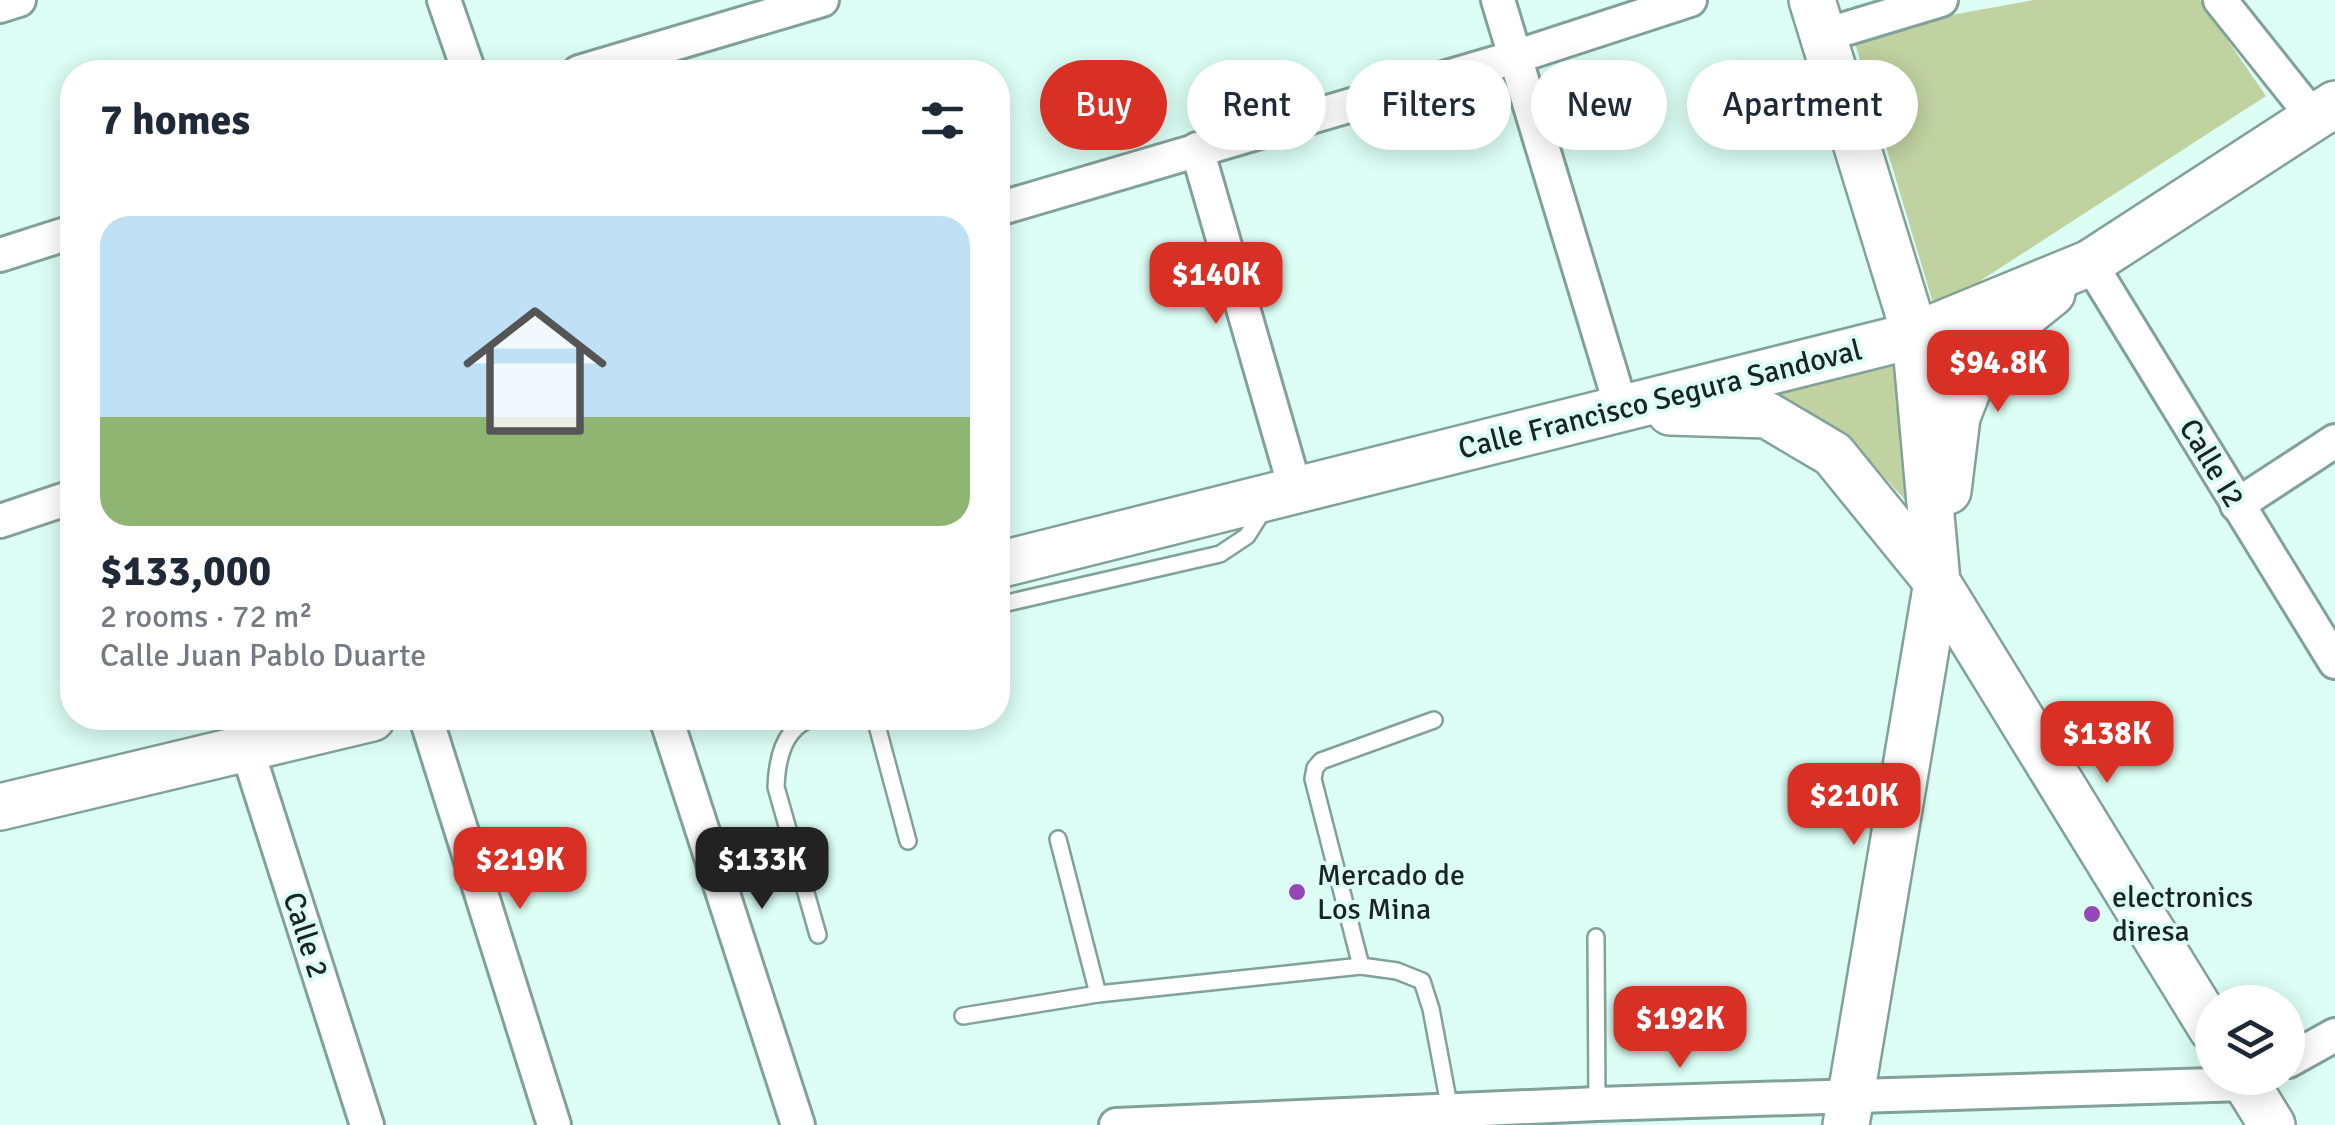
<!DOCTYPE html>
<meta charset="utf-8">
<style>
:root{--surface:#fff;--page:#f2f2f3;--text:#1f2937;--muted:#747a83;--accent:#d93025}
body{margin:0;font-family:Signika,sans-serif;background:var(--page);color:var(--text);height:100vh;display:flex;flex-direction:column;font-size:38px;white-space:nowrap}
*{box-sizing:border-box;margin:0}
p{font-size:32px;color:var(--muted)}
.icon{flex:none;width:55px;height:55px;fill:none;stroke:currentColor;stroke-width:2;stroke-linecap:round;stroke-linejoin:round}
.map{position:relative;flex:1;overflow:hidden}
.sheet{position:absolute;left:60px;top:60px;width:950px;height:670px;display:flex;flex-direction:column;background:var(--surface);border-radius:40px;box-shadow:0 5px 25px #0003}
.sheet>*{flex:none}
.banner{position:absolute;left:1040px;top:60px;width:950px;height:90px;display:flex;gap:20px}
.buttons{position:absolute;left:2195px;top:985px;display:grid;gap:20px}
.buttons a{display:grid;place-items:center;width:110px;height:110px;border-radius:50%;background:var(--surface);box-shadow:0 5px 25px #0003;font-size:50px}
.price{position:absolute;translate:-50% -85px;padding:0 22px;border-radius:20px;background:var(--accent);color:#fff;font-size:32px;line-height:65px;filter:drop-shadow(0 2px 5px #0008)}
.price::after{content:'';position:absolute;left:50%;top:60px;width:30px;height:22px;margin-left:-15px;background:inherit;clip-path:polygon(0 0,100% 0,50% 100%)}
.price.active{background:#222;color:#fff}
ul{padding:0;list-style:none}
li{display:grid;align-content:center;gap:20px;height:530px;padding:0 40px}
li span{display:grid;place-items:center;height:310px;border-radius:30px;color:#555}
li>.icon{margin-inline-start:auto}
span .icon{width:180px;height:180px;fill:#fffc;stroke-width:1}
li b{font-size:42px}
h2{display:flex;justify-content:space-between;align-items:center;height:120px;padding:0 40px;font-size:42px}
.tag{padding:0 35px;border-radius:45px;background:var(--surface);box-shadow:0 5px 25px #0003;font-size:35px;line-height:90px}
.tag.active{background:var(--accent);color:#fff}
.map>svg:first-child{display:block}
.green{fill:#c0d2a0}
.lines{fill:none;stroke-linecap:round;stroke-linejoin:round}
.lane-casing{stroke:#81a199;stroke-width:20}
.street-casing{stroke:#81a199;stroke-width:38}
.secondary-casing{stroke:#81a199;stroke-width:50}
.lane{stroke:#fff;stroke-width:15}
.street{stroke:#fff;stroke-width:32}
.secondary{stroke:#fff;stroke-width:45}
.poi-dot{fill:#9648b9;stroke:#dcfef5;stroke-width:4}
.labels{text-anchor:middle;stroke-width:8;stroke-linejoin:round;paint-order:stroke}
.street-label{font-size:30px;fill:#172421;stroke:#dcfef5}
.poi-label{font-size:30px;fill:#172421;stroke:#dcfef5;text-anchor:start}
</style>
<div class="map">
<svg width="2335" height="1125" viewBox="0 0 2335 1125">
<rect width="100%" height="100%" fill="#dcfef5"/>
<g class="green">
<path d="M2034,0H2200L2266,96L1966,290L1933,303L1852,33Z"/>
<path d="M1895,358L1908,503L1848,438L1728,399Z"/>
</g>
<g class="lines">
<g class="lane-casing">
<g id="lane">
<path d="M998,605L1220,554L1247,536L1266,506"/>
<path d="M815,718C784,725 777,759 776,787L818,935"/>
<path d="M875,718L908,841"/>
<path d="M1058,839L1098,994"/>
<path d="M1596,937L1597,1104"/>
<path d="M1361,966L1313,779L1315,768L1321,761L1434,720"/>
<path d="M963,1016L1098,994L1361,966L1397,971L1422,981L1431,1009L1450,1110"/>
</g>
</g>
<g class="street-casing">
<g id="street">
<path d="M444,0L469,72"/>
<path d="M1498,0L1622,410"/>
<path d="M2220,0L2314,118"/>
<path d="M0,6L19,0"/>
<path d="M1825,35L1941,0"/>
<path d="M579,72L822,0"/>
<path d="M1197,149L1295,488"/>
<path d="M998,209L1515,57L1690,0"/>
<path d="M0,255L72,232"/>
<path d="M2090,263L2335,662"/>
<path d="M2237,505L2335,441"/>
<path d="M0,521L72,497"/>
<path d="M426,718L554,1125"/>
<path d="M666,718L798,1125"/>
<path d="M246,746L367,1125"/>
<path d="M2288,1061L2335,1035"/>
<path d="M1116,1125L1597,1104L2246,1084L2258,1078"/>
</g>
</g>
<g class="secondary-casing">
<g id="secondary">
<path d="M1812,0L1915,335L1937,582L1846,1125"/>
<path d="M1670,412L1767,415L1833,454L1937,582L2212,1029"/>
<path d="M1948,491L1957,417L1984,348L2052,293"/>
<path d="M998,565L1915,335L2090,263L2335,104"/>
<path d="M0,807L372,718"/>
<path d="M2243,1078L2272,1125"/>
</g>
</g>
<use href="#lane" class="lane"/>
<use href="#street" class="street"/>
<use href="#secondary" class="secondary"/>
</g>
<g class="poi-dot">
<circle cx="1297" cy="892" r="10"/>
<circle cx="2092" cy="914" r="10"/>
</g>
<g class="labels">
<g class="street-label">
<text transform="translate(1660 399) rotate(-14)" y="10">Calle Francisco Segura Sandoval</text>
<text transform="translate(2212 463) rotate(59)" y="10">Calle I2</text>
<text transform="translate(306 935) rotate(72)" y="10">Calle 2</text>
</g>
<g class="poi-label">
<text x="1317" y="885">Mercado de<tspan x="1317" dy="34">Los Mina</tspan></text>
<text x="2112" y="907">electronics<tspan x="2112" dy="34">diresa</tspan></text>
</g>
</g>
</svg>
<div class="buttons">
<a><svg class="icon" aria-label="layers" viewBox="0 0 24 24"><path d="M12 4l9 5-9 5-9-5zM3 14l9 5 9-5"/></svg></a>
</div>
<b class="price" style="left:1216px;top:327px">$140K</b>
<b class="price" style="left:1998px;top:415px">$94.8K</b>
<b class="price" style="left:2107px;top:786px">$138K</b>
<b class="price" style="left:1854px;top:848px">$210K</b>
<b class="price" style="left:520px;top:912px">$219K</b>
<b class="price active" style="left:762px;top:912px">$133K</b>
<b class="price" style="left:1680px;top:1071px">$192K</b>
<div class="banner">
<a class="tag active">Buy</a>
<a class="tag">Rent</a>
<a class="tag">Filters</a>
<a class="tag">New</a>
<a class="tag">Apartment</a>
</div>
<section class="sheet">
<h2>7 homes<svg class="icon" aria-label="filters" viewBox="0 0 24 24"><path d="M4 7h16M4 17h16"/><circle cx="9" cy="7" r="2"/><circle cx="15" cy="17" r="2"/></svg></h2>
<ul>
<li><span style="background:linear-gradient(#bfe0f5 65%,#8fb573 0)"><svg class="icon" aria-label="home" viewBox="0 0 24 24"><path d="M3 11l9-7 9 7M6 9v11h12V9"/></svg></span><div><b>$133,000</b><p>2 rooms · 72 m²</p><p>Calle Juan Pablo Duarte</p></div></li>
</ul>
</section>
</div>
